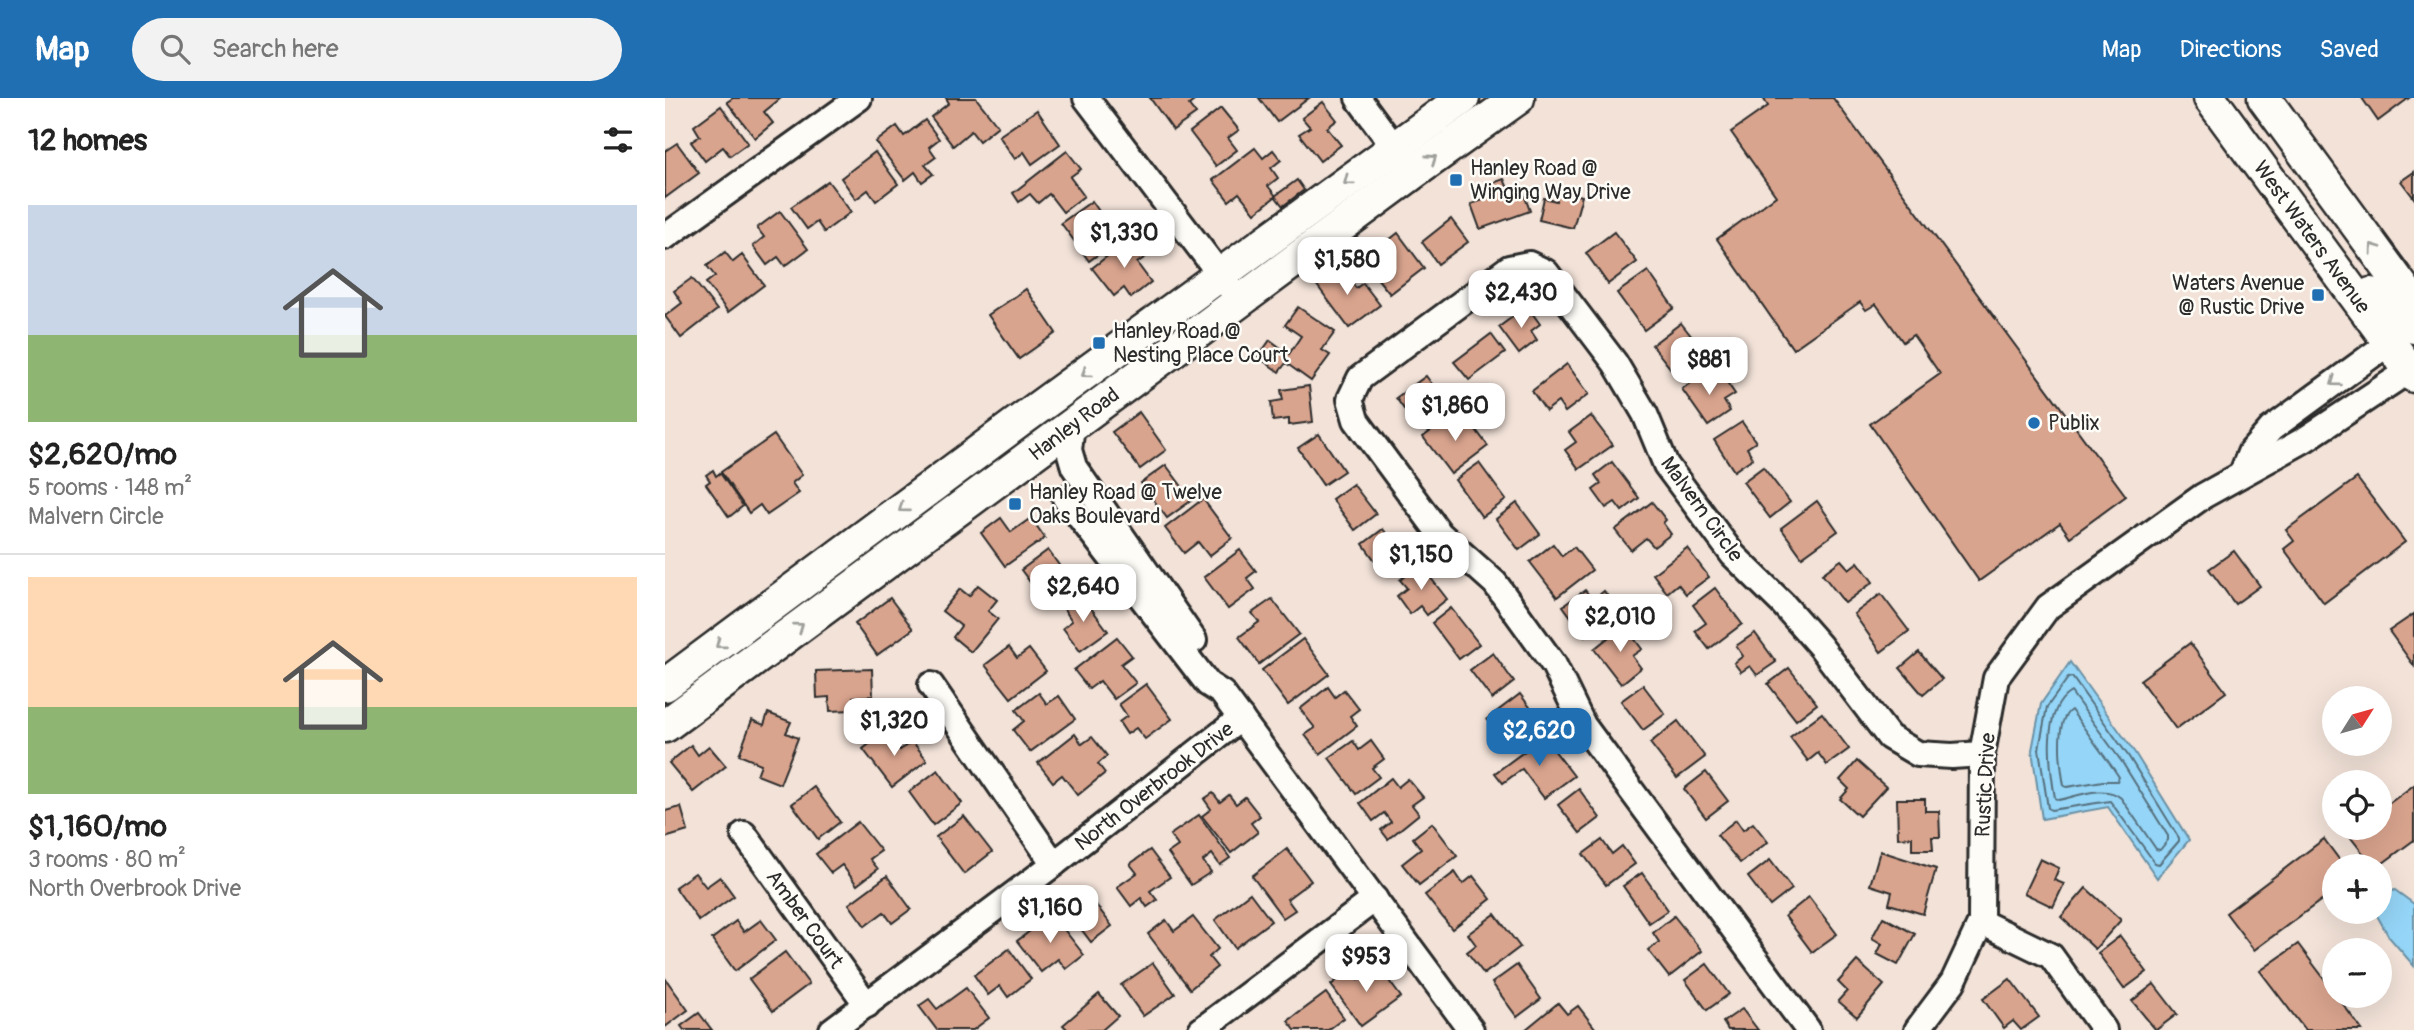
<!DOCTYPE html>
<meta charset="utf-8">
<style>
:root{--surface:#fff;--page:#f2f2f2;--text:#222;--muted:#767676;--line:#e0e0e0;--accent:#1f6fb2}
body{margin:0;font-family:Pangolin,sans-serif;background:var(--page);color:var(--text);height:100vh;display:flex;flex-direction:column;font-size:26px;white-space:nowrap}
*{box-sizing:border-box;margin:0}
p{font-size:23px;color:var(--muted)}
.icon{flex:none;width:38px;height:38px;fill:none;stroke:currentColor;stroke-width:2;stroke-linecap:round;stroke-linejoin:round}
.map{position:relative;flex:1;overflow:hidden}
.drawer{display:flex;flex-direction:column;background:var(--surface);width:665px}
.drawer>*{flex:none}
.needle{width:46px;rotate:53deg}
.buttons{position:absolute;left:1657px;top:588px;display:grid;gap:14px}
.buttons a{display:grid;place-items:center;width:70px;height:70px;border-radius:50%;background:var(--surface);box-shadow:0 7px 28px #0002;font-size:35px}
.price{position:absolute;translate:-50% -60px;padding:0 16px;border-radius:14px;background:#fff;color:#222;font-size:23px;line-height:46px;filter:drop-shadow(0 2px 4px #0008)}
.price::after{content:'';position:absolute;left:50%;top:42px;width:21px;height:16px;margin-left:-10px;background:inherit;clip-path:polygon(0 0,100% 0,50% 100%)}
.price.active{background:var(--accent);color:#fff}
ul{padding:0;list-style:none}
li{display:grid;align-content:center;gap:14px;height:371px;padding:0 28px}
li+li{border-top:2px solid var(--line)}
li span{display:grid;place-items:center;height:217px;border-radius:0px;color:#555}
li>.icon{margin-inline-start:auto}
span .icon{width:126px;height:126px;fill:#fffc;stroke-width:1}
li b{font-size:30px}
h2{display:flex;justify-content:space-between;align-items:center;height:84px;padding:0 28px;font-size:30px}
header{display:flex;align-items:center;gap:42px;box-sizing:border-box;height:98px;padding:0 35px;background:var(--accent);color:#fff}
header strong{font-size:33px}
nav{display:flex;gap:38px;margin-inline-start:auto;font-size:24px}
.search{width:490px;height:63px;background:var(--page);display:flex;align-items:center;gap:18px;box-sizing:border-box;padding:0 24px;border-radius:38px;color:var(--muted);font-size:26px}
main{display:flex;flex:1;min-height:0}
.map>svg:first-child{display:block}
.water{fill:#95d5f7;stroke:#6b91a5;stroke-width:2}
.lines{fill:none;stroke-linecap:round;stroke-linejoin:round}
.shore{stroke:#556f7d;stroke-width:2}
.building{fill:#d9a48e;stroke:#2b2b2b;stroke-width:2}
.minor-casing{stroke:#2b2b2b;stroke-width:30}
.major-casing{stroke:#2b2b2b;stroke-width:37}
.minor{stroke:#fdfcf7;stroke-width:24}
.major{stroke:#fdfcf7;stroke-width:32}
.oneway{stroke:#9e9e9b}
.poi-dot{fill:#1f6fb2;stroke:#fdfcf7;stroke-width:2.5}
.labels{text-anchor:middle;stroke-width:5;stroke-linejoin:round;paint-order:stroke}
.poi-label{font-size:21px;fill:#2b2b2b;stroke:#fdfcf7;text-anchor:start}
.street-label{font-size:21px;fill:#2b2b2b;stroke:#fdfcf7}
</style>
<header>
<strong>Map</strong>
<div class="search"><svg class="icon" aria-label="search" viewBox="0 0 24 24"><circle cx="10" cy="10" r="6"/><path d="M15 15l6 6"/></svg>Search here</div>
<nav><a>Map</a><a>Directions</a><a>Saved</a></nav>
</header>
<main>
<section class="drawer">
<h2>12 homes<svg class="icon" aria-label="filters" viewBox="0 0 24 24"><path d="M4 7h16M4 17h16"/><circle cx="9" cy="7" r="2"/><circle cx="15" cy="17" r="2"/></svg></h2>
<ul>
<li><span style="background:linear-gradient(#c9d6e8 60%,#8fb573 0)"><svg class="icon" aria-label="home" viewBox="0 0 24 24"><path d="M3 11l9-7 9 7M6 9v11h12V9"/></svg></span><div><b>$2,620/mo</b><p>5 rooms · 148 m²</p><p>Malvern Circle</p></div></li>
<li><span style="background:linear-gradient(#ffd9b3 60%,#8fb573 0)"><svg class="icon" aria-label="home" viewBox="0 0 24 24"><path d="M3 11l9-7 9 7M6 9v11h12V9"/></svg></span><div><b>$1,160/mo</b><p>3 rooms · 80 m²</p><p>North Overbrook Drive</p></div></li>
</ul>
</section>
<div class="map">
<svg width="1749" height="932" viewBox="0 0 1749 932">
<rect width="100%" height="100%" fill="#f2e2d8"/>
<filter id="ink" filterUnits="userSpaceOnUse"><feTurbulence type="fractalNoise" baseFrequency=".0143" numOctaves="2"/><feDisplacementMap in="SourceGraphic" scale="14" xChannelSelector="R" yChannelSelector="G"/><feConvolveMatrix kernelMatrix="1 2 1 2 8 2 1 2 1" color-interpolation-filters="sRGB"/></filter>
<g filter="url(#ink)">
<g class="water">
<path d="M1405,564L1470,655L1524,742L1492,780L1443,709L1377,721L1367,652L1376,606Z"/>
<path d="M1730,792L1749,806V868L1724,839L1710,814H1715L1717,797Z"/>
</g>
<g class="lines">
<g class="shore">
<path d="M1407,579L1464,659L1514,740V743L1494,766L1490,765L1445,703L1386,712L1383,710L1374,651L1382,609L1403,580Z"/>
<path d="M1406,594L1457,664L1503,738V742L1495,752L1491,751L1456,700C1441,686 1412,698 1394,702L1390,700C1385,671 1376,611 1406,594Z"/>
<path d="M1406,612L1448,670L1454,679L1452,683H1438L1402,689L1399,688C1396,670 1389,623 1406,612Z"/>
</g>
</g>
<g class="building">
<path d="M68,0H116L99,14L108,25L90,40L62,4Z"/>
<path d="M281,0H311L333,28L314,43L306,33L288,48L266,19L284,5Z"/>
<path d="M485,0H533L524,7L531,16L508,32Z"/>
<path d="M594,0H644L612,24Z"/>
<path d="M1098,0H1168L1461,398L1405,439L1395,425L1314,483L1205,326L1275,276L1248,237L1238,244L1211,206L1201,212L1195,204L1128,251L1052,141L1111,98L1066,34L1103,8Z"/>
<path d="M1697,0H1744L1713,23Z"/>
<path d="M658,4L672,22L662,30L676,47L655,63L634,36L645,29L637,20Z"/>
<path d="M56,8L83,45L65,58L58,49L40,63L26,44L35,38L29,28Z"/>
<path d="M556,10L574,32L563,40L572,52L551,68L525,34Z"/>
<path d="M372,12L395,46L367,66L359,54L350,61L334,38Z"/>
<path d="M260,22L274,41L264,49L271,59L260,67L268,76L257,84L250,74L240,82L211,44L232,28L239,38Z"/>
<path d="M12,45L34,75L0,100V53Z"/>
<path d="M590,50L598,60L608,52L616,62L606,70L613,80L603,88L611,98L590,115L574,95L564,103L548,82Z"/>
<path d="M402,53L416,71L405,79L419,98L398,114L384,96L373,105L365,96L354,104L348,95Z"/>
<path d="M210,54L233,86L211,103L203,92L191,101L176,80Z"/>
<path d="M1749,74V100L1736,83Z"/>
<path d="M839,81L844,93L856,88L865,113L815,131L806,106L818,102L814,90Z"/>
<path d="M632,82L639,92L618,108L610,98Z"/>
<path d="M163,83L186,114L159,134L152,124L142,131L126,109Z"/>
<path d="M894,92L917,98L908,130L874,122L879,100L891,103Z"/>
<path d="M427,103L440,122L451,115L464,134L424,163L396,125Z"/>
<path d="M115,113L143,151L120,168L113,159L102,167L88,148L99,139L92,130Z"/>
<path d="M786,121L803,144L773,166L757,144Z"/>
<path d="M949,134L972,164L943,186L921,155Z"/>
<path d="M733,135L759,170L725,196L707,174L719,165L710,153Z"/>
<path d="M467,139L482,158L472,165L486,184L466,200L459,190L449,198L427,170Z"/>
<path d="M60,154L68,164L77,157L99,187L63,214L41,185L50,178L42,168Z"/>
<path d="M675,168L691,190L698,185L715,207L684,230L651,186Z"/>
<path d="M983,173L1009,210L979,232L952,195Z"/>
<path d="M27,180L52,212L16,240L0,218L17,205L9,193Z"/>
<path d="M361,191L391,235L354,261L323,217Z"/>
<path d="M862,208L875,226L866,233L872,242L854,256L834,229Z"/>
<path d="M633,209L670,234L657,252L665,257L646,283L621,265L614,274L593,259L605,242L624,256L636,238L620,227Z"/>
<path d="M1016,225L1031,244L1021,252L1029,261L1010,276L987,247Z"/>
<path d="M826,236L840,255L804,282L789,264Z"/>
<path d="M902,266L924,296L900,314L893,304L881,313L867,293Z"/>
<path d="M1039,275L1046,285L1057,277L1070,296L1059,303L1065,313L1043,328L1017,291Z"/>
<path d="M761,278L782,306L752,329L731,300Z"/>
<path d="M644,288L648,324L624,327V321L608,323L606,304L618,302L616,292Z"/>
<path d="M474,314L501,352L475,371L447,334Z"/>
<path d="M786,318L793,327L802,320L823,348L786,376L758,339Z"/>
<path d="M926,318L948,347L914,371L900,352L911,344L904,334Z"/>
<path d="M1077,324L1091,344L1082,350L1088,360L1069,373L1049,342Z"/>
<path d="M654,336L679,373L658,387L633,350Z"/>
<path d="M109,337L137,377L127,385L134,395L102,417L95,407L84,415L56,374Z"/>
<path d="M947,364L974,400L957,413L950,404L941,410L928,392L936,386L930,377Z"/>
<path d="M814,365L841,402L817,419L790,382Z"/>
<path d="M501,367L527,402L502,420L476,385Z"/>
<path d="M1098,369L1125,404L1105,420L1078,384Z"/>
<path d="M48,372L51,378L55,375L78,408L64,419L41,386L45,383L41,377Z"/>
<path d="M1692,380L1740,444L1659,505L1619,451L1629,443L1621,432Z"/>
<path d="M688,386L711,416L690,432L667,401Z"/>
<path d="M538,401L567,440L544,458L533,444L519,455L500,430Z"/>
<path d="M1152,403L1173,433L1137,459L1116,430Z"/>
<path d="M987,404L1001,422L998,425L1006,436L989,449L981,440L966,452L950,432Z"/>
<path d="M852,405L875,436L854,452L831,421Z"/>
<path d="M336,420L346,434L366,420L380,440L340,468L316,435Z"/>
<path d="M718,431L740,459L719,475L698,446Z"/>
<path d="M888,446L897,458L909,449L927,472L892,499L865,464Z"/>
<path d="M1022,450L1044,479L1021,496L1013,486L1002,495L988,476Z"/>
<path d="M383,452L396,470L389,475L400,489L380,504L356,472Z"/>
<path d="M575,452L591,473L582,480L590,491L563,511L539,479Z"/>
<path d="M1569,453L1595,488L1570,506L1544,471Z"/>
<path d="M1176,462L1184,471L1193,464L1208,484L1180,505L1157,476Z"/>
<path d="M755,466L782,501L762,517L755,508L745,516L732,498L742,490L735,482Z"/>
<path d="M313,487L332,502L323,513L333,521L306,554L288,539L296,528L277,513L295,491L304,498Z"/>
<path d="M1050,490L1077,526L1044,551L1030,533L1041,525L1028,507Z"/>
<path d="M920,492L928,502L939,493L953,513L920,538L898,508Z"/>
<path d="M1216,496L1244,533L1216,554L1189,516Z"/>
<path d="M417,498L443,533L415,553L398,530L407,523L399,511Z"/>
<path d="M225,500L248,531L212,557L190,526Z"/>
<path d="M607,501L634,536L594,566L574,539L594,524L587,515Z"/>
<path d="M786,510L814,546L794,561L767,525Z"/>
<path d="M1749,516V568L1724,533Z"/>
<path d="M959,527L977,551L967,558L976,570L956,586L929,551Z"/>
<path d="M1090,535L1111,564L1092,577L1085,568L1076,574L1069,565L1078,558L1071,548Z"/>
<path d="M452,539L467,558L456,566L471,585L449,601L435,583L424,591L409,572Z"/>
<path d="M638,541L664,576L623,607L597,572Z"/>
<path d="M1525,545L1561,594L1511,631L1475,582Z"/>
<path d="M344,549L352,560L364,551L381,573L346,600L320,567Z"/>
<path d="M1254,554L1277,581L1258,597L1235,570Z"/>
<path d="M828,555L849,584L827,601L805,572Z"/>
<path d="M1124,570L1152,606L1131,622L1103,586Z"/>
<path d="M207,571L208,598L188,599V612L165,613L164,599L152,600L151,573Z"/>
<path d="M481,586L507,621L480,641L471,630L462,636L454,624L462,618L454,606Z"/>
<path d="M978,587L1000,616L978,632L956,603Z"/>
<path d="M663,589L670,599L679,592L694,611L685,618L692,628L655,656L640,637L650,630L635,611Z"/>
<path d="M374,595L382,606L394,598L410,621L365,654L348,632L359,623L351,612Z"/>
<path d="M855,596L880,629L857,645L849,634L838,643L822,621Z"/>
<path d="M103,615L126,624L121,635L133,640L115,686L92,677L96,666L74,657L87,622L99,627Z"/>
<path d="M1157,615L1184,651L1162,667L1153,655L1143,663L1125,639Z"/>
<path d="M1013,623L1040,659L1012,680L985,645Z"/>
<path d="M221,633L235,652L247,643L262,662L227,689L198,651Z"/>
<path d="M410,636L417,646L427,639L442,658L433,666L440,675L413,697L397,677L388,684L373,665Z"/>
<path d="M879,639L909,678L879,700L857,671L838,685L830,675Z"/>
<path d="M688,643L694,652L706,643L719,661L707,670L714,679L691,696L664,660Z"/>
<path d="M26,647L33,657L44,648L61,668L28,694L4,665Z"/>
<path d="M1192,663L1221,689L1194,718L1175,701L1184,691L1175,682Z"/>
<path d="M273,672L297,705L268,727L244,694Z"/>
<path d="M1041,674L1063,703L1041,720L1019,691Z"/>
<path d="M726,680L733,689L743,681L758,699L747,707L754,716L723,741L716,732L726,724L719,715L708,723L695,705Z"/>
<path d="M1749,687V742L1714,768H1708L1683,736L1692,730H1715V712Z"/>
<path d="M149,689L175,724L153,741L127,706Z"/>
<path d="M914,691L935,720L915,735L893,707Z"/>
<path d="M548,695L555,704L564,697L571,706L580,699L595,718L586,725L593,734L566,755L537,718L546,711L539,701Z"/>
<path d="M1232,701H1260V713H1274L1275,739H1267L1268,752H1247V739L1233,740Z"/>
<path d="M16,709L23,733L0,740V713Z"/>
<path d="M534,717L565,760L555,767L547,756L538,763L546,774L526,787L503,755L513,748L505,737Z"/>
<path d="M299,718L327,754L299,776L271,739Z"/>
<path d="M1071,722L1078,732L1088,725L1103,744L1075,765L1052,737Z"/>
<path d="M193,724L216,753L205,761L213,771L192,787L177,767L166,775L151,756Z"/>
<path d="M767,725L792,758L754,787L737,766L756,751L748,740Z"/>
<path d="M1659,741L1679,768H1670V792L1589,852L1561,815Z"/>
<path d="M937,742L947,756L957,748L970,766L941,787L918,756Z"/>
<path d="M622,751L646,783L622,801L630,812L618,820L587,778Z"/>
<path d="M485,752L505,779L485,793L492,802L482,809L476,800L466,808L452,789L472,775L465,766Z"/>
<path d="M1215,753L1271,771L1258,816L1224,806L1227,794L1205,787Z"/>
<path d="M1375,761L1394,770L1389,782L1399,786L1388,809L1359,795Z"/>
<path d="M1105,762L1127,791L1105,808L1083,779Z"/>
<path d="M790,774L798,786L808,778L826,801L787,831L760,797Z"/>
<path d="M30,775L41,789L55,779L69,798L34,823L10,789Z"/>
<path d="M977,775L1003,812L984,825L958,788Z"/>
<path d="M222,778L246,811L227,825L219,814L200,828L184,806Z"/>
<path d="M1421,790L1456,822L1430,851L1396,819Z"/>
<path d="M585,795L606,823L570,850L550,822Z"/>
<path d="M407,798L414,807L425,799L447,828L426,844L397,806Z"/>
<path d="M1144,799L1172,836L1147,854L1120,818Z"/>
<path d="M387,816L419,857L401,871L393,861L376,874L352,843Z"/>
<path d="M830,816L855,849L819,876L802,854L811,847L803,836Z"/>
<path d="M1009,818L1037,853L1004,879L983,852L994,844L988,835Z"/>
<path d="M528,819L553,851L544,859L552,869L525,891L483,836L501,822L509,833Z"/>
<path d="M1218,819L1250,836L1233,867L1212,856L1217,846L1207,840Z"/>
<path d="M96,822L111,842L70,873L47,841L71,823L79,834Z"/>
<path d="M1455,838L1482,874L1459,891L1433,855Z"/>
<path d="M1633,846L1670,895V898H1672L1697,932H1640L1595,873Z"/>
<path d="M344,851L366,881L343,899L335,888L323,897L309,877Z"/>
<path d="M120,854L144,886L108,913L84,881Z"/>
<path d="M1192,863L1219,887L1192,919L1173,903L1182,893L1173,884Z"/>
<path d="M488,865L510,896L478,918L456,887Z"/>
<path d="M1042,866L1064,896L1042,912L1020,882Z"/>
<path d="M852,867L876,901L852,919L827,885Z"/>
<path d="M713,868L736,899L696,928L666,887L686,872L693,882Z"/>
<path d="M0,880L23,912L0,929Z"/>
<path d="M1345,881L1374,919L1356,932L1348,923L1339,930L1318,901Z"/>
<path d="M1489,886L1512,916L1491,932L1467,903Z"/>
<path d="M301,890L324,920L308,932H272L254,908L264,901L272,911Z"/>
<path d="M661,895L679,920L663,932H630L623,923Z"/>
<path d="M434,896L453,918L437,932H403L398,927Z"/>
<path d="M893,905L902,916L913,908L930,930L928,932H860Z"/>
<path d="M1077,911L1093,932H1063L1058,924Z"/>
<path d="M34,915L47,932H19L16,928Z"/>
</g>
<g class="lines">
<g class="minor-casing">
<g id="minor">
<path d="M421,0L566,191"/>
<path d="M693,0L729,49"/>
<path d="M0,139L194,0"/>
<path d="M407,327L404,352L409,369L529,542"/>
<path d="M1577,375L1585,355L1606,331L1725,244"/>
<path d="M400,400L543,586L557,595L806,932"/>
<path d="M266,587L389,766"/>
<path d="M79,736L202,907"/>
<path d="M1316,824L1386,858L1439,932"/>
<path d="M167,932L389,766L576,620"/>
<path d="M536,932L710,801"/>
<path d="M1143,932L918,627L889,567L830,485L775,436L691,322L685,301L695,280L844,170L864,166L881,174L950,265L980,316L1001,367L1068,457L1118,506L1155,548L1224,639L1253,656L1287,658L1317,656"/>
<path d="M1252,932L1288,884L1316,824L1317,656L1331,580L1383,509L1538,398L1639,342L1745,272"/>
</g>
</g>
<g class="major-casing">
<g id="major">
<path d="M1545,0L1749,278"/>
<path d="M1599,0L1749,205"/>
<path d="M1706,196L1734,223L1749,229"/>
<path d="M0,587L356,322L798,0"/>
<path d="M0,628L748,75L853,0"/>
</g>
</g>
<use href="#minor" class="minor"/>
<use href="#major" class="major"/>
</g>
<defs><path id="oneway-chevron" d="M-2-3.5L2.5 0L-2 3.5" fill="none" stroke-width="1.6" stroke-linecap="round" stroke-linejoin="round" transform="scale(1.75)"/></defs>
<g class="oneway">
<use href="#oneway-chevron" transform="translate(767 61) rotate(-35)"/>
<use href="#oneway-chevron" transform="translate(683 83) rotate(143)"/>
<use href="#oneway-chevron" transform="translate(1709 150) rotate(-126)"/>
<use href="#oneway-chevron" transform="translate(421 275) rotate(144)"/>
<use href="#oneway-chevron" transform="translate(1670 284) rotate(144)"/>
<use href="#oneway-chevron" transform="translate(238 410) rotate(143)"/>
<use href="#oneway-chevron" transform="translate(134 529) rotate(-36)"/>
<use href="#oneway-chevron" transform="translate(55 546) rotate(143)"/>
</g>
</g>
<g class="poi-dot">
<rect x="784" y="75" width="14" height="14" rx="3.5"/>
<rect x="1646" y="190" width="14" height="14" rx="3.5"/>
<rect x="427" y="238" width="14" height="14" rx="3.5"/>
<circle cx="1369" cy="325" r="7"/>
<rect x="343" y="399" width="14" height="14" rx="3.5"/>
</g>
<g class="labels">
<g class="poi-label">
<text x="805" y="77">Hanley Road @<tspan x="805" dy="24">Winging Way Drive</tspan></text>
<text x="1639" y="192" text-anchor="end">Waters Avenue<tspan x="1639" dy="24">@ Rustic Drive</tspan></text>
<text x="448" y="240">Hanley Road @<tspan x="448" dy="24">Nesting Place Court</tspan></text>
<text x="1383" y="332">Publix</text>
<text x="364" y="401">Hanley Road @ Twelve<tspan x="364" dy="24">Oaks Boulevard</tspan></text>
</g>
<g class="street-label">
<text transform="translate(1647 139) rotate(54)" y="7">West Waters Avenue</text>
<text transform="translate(409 326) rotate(-37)" y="7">Hanley Road</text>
<text transform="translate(1037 411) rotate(54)" y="7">Malvern Circle</text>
<text transform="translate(1320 687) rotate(-87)" y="7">Rustic Drive</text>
<text transform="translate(489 688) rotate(-38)" y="7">North Overbrook Drive</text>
<text transform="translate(140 821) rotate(54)" y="7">Amber Court</text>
</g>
</g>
</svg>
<div class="buttons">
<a><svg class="needle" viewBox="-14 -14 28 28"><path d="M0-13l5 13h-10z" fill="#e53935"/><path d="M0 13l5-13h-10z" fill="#767676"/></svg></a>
<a><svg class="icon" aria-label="locate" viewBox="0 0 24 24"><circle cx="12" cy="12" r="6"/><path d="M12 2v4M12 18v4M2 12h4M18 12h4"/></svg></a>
<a>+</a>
<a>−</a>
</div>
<b class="price" style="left:459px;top:172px">$1,330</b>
<b class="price" style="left:682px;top:199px">$1,580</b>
<b class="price" style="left:856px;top:232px">$2,430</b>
<b class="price" style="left:1044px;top:299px">$881</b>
<b class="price" style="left:790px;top:345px">$1,860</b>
<b class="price" style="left:756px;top:494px">$1,150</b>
<b class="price" style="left:418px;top:526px">$2,640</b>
<b class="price" style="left:955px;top:556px">$2,010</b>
<b class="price" style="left:229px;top:660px">$1,320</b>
<b class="price active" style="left:874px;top:670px">$2,620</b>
<b class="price" style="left:385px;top:847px">$1,160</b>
<b class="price" style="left:701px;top:896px">$953</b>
</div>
</main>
